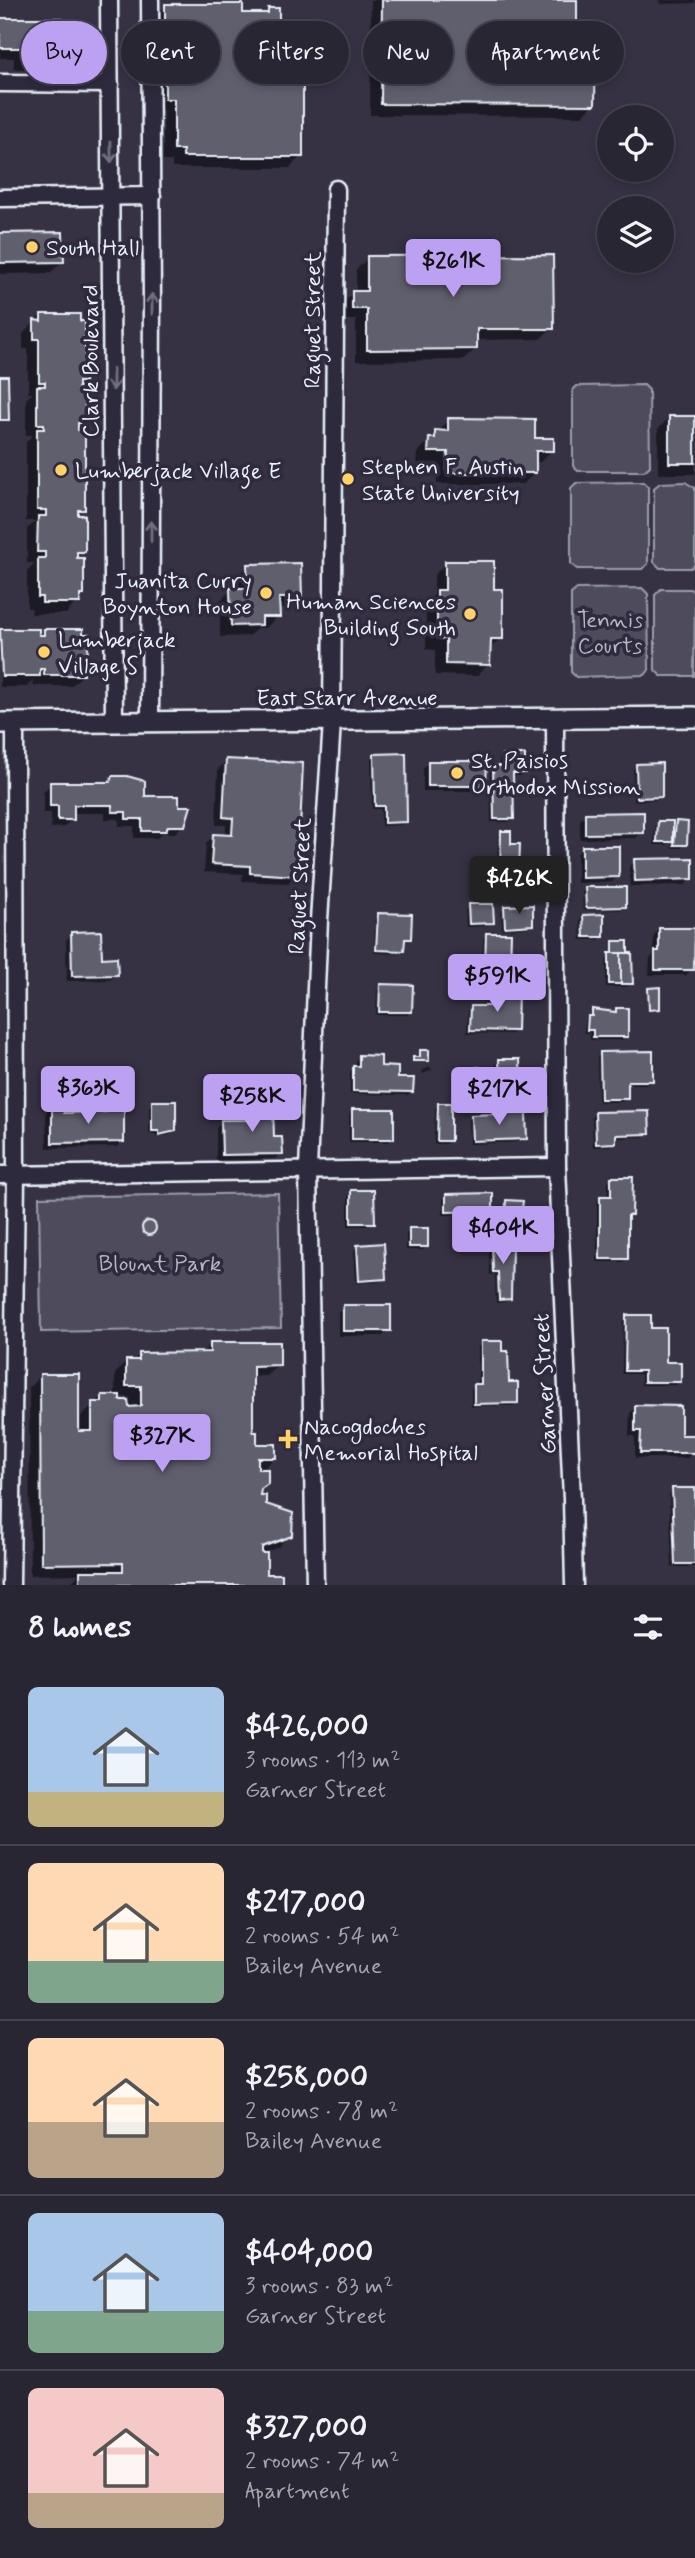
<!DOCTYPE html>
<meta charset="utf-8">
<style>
:root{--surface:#282633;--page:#302e3b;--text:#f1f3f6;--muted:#a5a5ac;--line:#44434e;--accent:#bca0f2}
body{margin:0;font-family:Mynerve,sans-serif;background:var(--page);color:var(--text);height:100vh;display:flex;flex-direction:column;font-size:26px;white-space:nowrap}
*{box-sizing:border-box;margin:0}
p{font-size:23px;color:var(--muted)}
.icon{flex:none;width:38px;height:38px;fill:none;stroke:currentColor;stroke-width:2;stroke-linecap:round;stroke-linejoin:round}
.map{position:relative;height:1585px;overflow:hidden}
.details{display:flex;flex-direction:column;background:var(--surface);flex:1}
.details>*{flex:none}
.banner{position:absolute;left:21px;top:21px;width:654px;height:63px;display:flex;gap:14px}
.controls{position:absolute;left:597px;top:105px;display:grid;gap:14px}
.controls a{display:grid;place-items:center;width:77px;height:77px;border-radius:50%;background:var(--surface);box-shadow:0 4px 10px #0003,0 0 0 2px var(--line);font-size:35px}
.price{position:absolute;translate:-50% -60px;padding:0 16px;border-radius:7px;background:var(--accent);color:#111;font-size:23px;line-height:46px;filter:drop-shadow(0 2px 4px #0008)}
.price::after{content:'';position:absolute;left:50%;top:42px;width:21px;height:16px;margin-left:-10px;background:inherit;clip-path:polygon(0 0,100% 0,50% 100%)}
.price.active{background:#222;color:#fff}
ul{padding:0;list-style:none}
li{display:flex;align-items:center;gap:21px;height:175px;padding:0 28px}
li+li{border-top:2px solid var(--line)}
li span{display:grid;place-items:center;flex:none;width:196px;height:140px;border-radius:10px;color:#555}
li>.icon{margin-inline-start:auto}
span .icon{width:84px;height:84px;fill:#fffc;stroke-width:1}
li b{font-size:30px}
h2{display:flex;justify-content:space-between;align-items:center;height:84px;padding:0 28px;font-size:30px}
.tag{padding:0 24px;border-radius:32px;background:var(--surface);box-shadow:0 4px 10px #0003,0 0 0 2px var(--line);font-size:24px;line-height:63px}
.tag.active{background:var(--accent);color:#111}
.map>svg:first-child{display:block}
.green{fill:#4d4b5c;stroke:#9a9eaa;stroke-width:2}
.shadow{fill:#0007;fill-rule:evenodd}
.building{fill:#605e6e;stroke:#e8f1f8;stroke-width:2}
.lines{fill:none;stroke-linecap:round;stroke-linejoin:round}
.minor-casing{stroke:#e8f1f8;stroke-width:21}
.major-casing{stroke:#e8f1f8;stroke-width:24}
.minor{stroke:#2f2a3d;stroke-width:16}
.major{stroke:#2f2a3d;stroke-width:19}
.oneway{stroke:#70707e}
.poi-dot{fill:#ffd166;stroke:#2f2a3d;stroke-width:2.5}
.labels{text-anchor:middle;stroke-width:7;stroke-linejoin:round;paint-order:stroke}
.poi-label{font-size:23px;fill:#e8f1f8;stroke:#2f2a3d;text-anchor:start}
.street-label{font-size:23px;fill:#e8f1f8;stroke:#2f2a3d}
.park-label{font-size:23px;fill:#b2b7c1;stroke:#2f2a3d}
</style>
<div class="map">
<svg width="695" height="1585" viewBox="0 0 695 1585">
<rect width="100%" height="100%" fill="#363244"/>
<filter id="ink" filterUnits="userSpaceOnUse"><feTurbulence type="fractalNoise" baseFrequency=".0143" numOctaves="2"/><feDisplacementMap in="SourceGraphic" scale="14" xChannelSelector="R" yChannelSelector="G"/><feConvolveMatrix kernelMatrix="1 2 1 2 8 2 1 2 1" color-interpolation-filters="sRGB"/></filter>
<g filter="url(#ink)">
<g class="green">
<path d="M644,385L649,390L650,466L644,471H578L573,466V390L577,386Z"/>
<path d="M643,482L648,487V564L642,569H577L571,564V488L576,483Z"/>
<path d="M685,482L695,488V564L691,568H660L654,562V488L660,483Z"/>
<path d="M642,588L648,594L649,670L645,675L576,677L571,672V594L577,589Z"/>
<path d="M661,589H690L695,593L694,676H661L655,670V595Z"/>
<path d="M278,1193L281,1328L41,1332L39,1197Z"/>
</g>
<g class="shadow">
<path d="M371,0H576V29L593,105L582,116L370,115Z"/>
<path d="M660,0H695V3L660,4Z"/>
<path d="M166,6L241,14H264L269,9L301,156L290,168H172V161H163V110H154L155,17Z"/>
<path d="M0,20L60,47L48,58H39L29,69H14V58H0Z"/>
<path d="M0,234L62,262L50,273L0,274Z"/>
<path d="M368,258L552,328L540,339L476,340V348L464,360L356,361V320H341V305L353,293H356V270Z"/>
<path d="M41,315L83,381L76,388L83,422L73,432L83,509L76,516L83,551L75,559L82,595L66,614H31L32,608H27V571L35,563H27V529L36,521H26V442L33,435H26V399L33,393H28V349H23V334Z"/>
<path d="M670,417H695V474H658V429Z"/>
<path d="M449,420L533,440L552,450L540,462H535V473L523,484H437V463H417L418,452Z"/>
<path d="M446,563L492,591L501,638L489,650V664L477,676L435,675V650L426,649V603L434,595V575Z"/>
<path d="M248,566L300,597L288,609H278V616L266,628H257L249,636L220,637V601L231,590H236V578Z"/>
<path d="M1,630L37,638L45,630L85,661L89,669L71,686H33V680L27,687H0Z"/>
<path d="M375,755L406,821L402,825L381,826V809H372L371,759Z"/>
<path d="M502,757L524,772L520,776H512V818L508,822H491L490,772L494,768H499V760Z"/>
<path d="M226,761L296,875L288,883L242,881L243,874L204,872L206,843L214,835L225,836L226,825H216L218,769Z"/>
<path d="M429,763L485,785L479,791H423V768Z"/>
<path d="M637,765L661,796L657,800L634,801L633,769Z"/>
<path d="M113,778L144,798L178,808L183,825L175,833H162L157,838H134V826H119V819H105V813H72V819L64,827L51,828V813H43V792L51,784H107Z"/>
<path d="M586,814L642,832L636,838L580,839V820Z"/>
<path d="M658,823L671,828L676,823L685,844L681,848H672V841L667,845H654L655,827Z"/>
<path d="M502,833L509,845L517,872L514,876H497L498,836Z"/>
<path d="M583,848L618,876L612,882L577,883V854Z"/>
<path d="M635,861L691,879L685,885L630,886L629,867Z"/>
<path d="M586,889L624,906L621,910H583L582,892Z"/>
<path d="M469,906L492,923L488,926L466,927L465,910Z"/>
<path d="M505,908L532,925L528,928L502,929L501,912Z"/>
<path d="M378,914L409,938L403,942L402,950L399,954L374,953L375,918Z"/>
<path d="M584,916L602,936L599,940H581L580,920Z"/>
<path d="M660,929L692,969L686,975H649L650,959L653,955L654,935Z"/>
<path d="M72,934L116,974L110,980L67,981L66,940Z"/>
<path d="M486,935L508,965L505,969L482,968L483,939Z"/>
<path d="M614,942L631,983L627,987H606V959L612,955Z"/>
<path d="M380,986L410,1012L407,1015H376L377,990Z"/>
<path d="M498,994L515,1031L511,1034L467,1033L468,1011L471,1007L494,1008V997Z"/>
<path d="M617,1009L626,1037L622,1040H590V1033H584L585,1021L589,1014L593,1011L613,1013Z"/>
<path d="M601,1054L651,1080L648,1084H626V1098L622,1102H598L597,1057Z"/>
<path d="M360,1057L379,1068L411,1091L408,1095L350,1094V1071L356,1068V1060Z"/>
<path d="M500,1061L519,1091L515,1095H497L496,1064Z"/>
<path d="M430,1067L432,1070L423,1074L422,1071Z"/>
<path d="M459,1072L482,1089L478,1093L459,1097L455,1076Z"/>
<path d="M153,1103L174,1131L170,1135L156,1137V1134H149V1107Z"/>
<path d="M438,1104L449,1140L446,1144H434L435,1108Z"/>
<path d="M52,1106L62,1115L102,1113L108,1107L123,1141L117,1147L47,1148L46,1112Z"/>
<path d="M254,1106L281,1153L275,1159L216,1160V1128L222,1122L248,1121V1112Z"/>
<path d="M353,1110L392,1138L389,1142H349V1114Z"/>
<path d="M596,1114L648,1133L644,1137L614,1138V1143L611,1146L593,1147L592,1117Z"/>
<path d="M472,1117L525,1138L522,1142L469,1144L468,1120Z"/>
<path d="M612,1179L631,1214L627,1218L626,1258L623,1262H597V1202L601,1198H608V1182Z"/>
<path d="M351,1192L373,1222L370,1226H348V1196Z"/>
<path d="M446,1196L491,1210L487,1214L443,1215V1199Z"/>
<path d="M507,1202L518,1224L515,1228L502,1227L503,1205Z"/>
<circle cx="147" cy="1229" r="6"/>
<path d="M410,1230L427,1246L423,1250H406V1234Z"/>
<path d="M495,1238L509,1299L505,1302L496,1303L495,1274L490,1275L489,1251Z"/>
<path d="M358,1246L384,1278L380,1282L356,1283L354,1250Z"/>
<path d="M344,1307L389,1330L383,1336H338V1313Z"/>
<path d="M627,1317L649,1330L664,1364L679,1381L676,1385H641V1374H622L623,1321Z"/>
<path d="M482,1343L516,1402L513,1406H471V1389L478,1385V1347Z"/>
<path d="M211,1344L278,1365L266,1376H251V1434L256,1446L275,1457L261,1471L259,1497L290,1535L278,1547L258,1555L265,1576H281V1585H69L79,1574L30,1575L29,1387L40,1376L78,1433H81V1416L103,1396H115V1374L126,1362H132L140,1354H200ZM118,1397H130V1402H119Z"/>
<path d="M636,1407L679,1437L693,1452L687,1458H635V1436H629L630,1413Z"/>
<path d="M695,1489V1567H672L669,1494L673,1490Z"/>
</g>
<g class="building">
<path d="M382,0H577V27H596L595,105L381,104Z"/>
<path d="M165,4H243V13H268V8H279V21H303V157H183V150H174V99H165Z"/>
<path d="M0,18H62V47H42V58H25V48H0Z"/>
<path d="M63,232L64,262L0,263V233Z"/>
<path d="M553,255L554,329H477V349L367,350V309H352V291H367V256Z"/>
<path d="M41,314H80V321H85V382H78V387H85V423H78V430H85V510H78V515H85V552H77V558H84V595H80V603H42V597H38V558H45V552H37L38,516H46V510H37V429H44V424H37V386H45V382H39V339H34V320L41,321Z"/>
<path d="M0,376H8L9,420H0Z"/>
<rect x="669" y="416" width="26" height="47"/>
<path d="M448,418L535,419V438H554V451H536V473H447L448,452H428L429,438H435V430L448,431Z"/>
<path d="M445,561H494V589H503V639H491L490,665L446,664V639L437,638V590H445Z"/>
<path d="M301,563L302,598H279L280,617H262V625L231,626L230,588H248L247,564Z"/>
<path d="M0,629H39V635H44V629H83V634H89L87,659H90V670H84V675H44V669H40V676H2Z"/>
<path d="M406,753L407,822L384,823V806H375L374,754Z"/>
<path d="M502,755H525V773H513L514,819H494L493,766H502Z"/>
<path d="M226,759L303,763L298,876L250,873V866L211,864L213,834L232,835L233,818L223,817Z"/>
<path d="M428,761H487L486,786H428Z"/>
<path d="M662,763V797L637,798L636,764Z"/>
<path d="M112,776H127L145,781V796H179V806H191L185,826H168L166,831H142V819H126V812H112V805H74V820H58V806H50V782H110Z"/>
<path d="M644,812V833L585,834V813Z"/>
<path d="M658,821H673V842H657Z"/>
<path d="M676,821L688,822L687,845H674Z"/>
<path d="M501,831H511V844H520L519,873H500Z"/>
<path d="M582,846H619V877L582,878Z"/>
<path d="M693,858V879L635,881L634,859Z"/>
<path d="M585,887H626V907L586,908Z"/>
<path d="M468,904H493L494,923L469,924Z"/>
<path d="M533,905V925L505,927L504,906Z"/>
<path d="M378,913L412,914L411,939H405L404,951L376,950Z"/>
<path d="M604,914V937H584L583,915Z"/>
<path d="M659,928H695L694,970H655V951H659Z"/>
<path d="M101,931L102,958L117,957L118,975L72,976L71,932Z"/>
<path d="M486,933H511L510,966L485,965Z"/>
<rect x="613" y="941" width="15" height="12"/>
<rect x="609" y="953" width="12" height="31"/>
<path d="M621,953H632L633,984H621Z"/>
<path d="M497,975H512V987H496Z"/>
<path d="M380,984L413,985L412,1012H379Z"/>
<path d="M660,987V1009L649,1010L648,988Z"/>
<path d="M497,992H518L517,1031L470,1030L471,1006H497Z"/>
<path d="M616,1008H628V1037H593V1030H587L588,1016H592V1009L616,1012Z"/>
<path d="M420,1050H429V1061H413V1057H420Z"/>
<path d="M653,1051V1081H628V1099H601L600,1052Z"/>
<path d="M359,1055L381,1056V1066L398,1067V1078H414L413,1092L353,1091V1066H359Z"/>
<path d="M499,1059H520L521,1092H500Z"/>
<path d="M479,1067L484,1090L463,1094L458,1071Z"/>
<path d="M152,1101H176V1131L159,1135V1131H152Z"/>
<path d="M438,1103H451V1141H437Z"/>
<path d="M52,1104H64V1113L107,1112V1105H124V1142L52,1143Z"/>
<path d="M253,1104H273L274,1137H282L283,1154L222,1155L221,1120H253Z"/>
<rect x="352" y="1109" width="42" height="30"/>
<path d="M649,1111L650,1134L616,1135V1143L596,1144L595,1112Z"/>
<path d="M526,1113L527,1139L472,1141L471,1115Z"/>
<path d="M611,1177H633L632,1215H628V1259H600V1196H611Z"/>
<path d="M351,1190H374L375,1223H351Z"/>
<path d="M493,1193V1211L446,1212V1194Z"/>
<path d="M506,1200L523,1201L520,1225L505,1224Z"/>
<circle cx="149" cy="1228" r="7"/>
<rect x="409" y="1228" width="19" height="19"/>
<path d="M508,1236V1245H512L511,1299L499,1300L498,1272H493L492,1245H495V1237Z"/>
<path d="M384,1243L386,1279L359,1281L357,1245Z"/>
<rect x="343" y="1305" width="48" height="26"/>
<path d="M626,1315H651V1328H666V1362H681V1382H644V1371H625Z"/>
<path d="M481,1341H502V1351H508L509,1382H518V1403L474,1404V1384H481Z"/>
<path d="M210,1342H280V1365L253,1366V1432H257V1444H276V1458H258V1469H268V1484L261,1489L260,1495H266V1504L293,1513L292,1536L262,1547V1553H267V1574H282V1585H71V1583H80V1571H123V1563L41,1564L40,1374H79V1431H92V1402H102V1395H120V1400H128L129,1407L141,1406V1386H126V1360H139V1353L210,1352Z"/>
<path d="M635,1405L681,1406V1435H695V1453H640L641,1431H635Z"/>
<path d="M672,1488H695V1564H675Z"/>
</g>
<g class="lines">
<g class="minor-casing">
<g id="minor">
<path d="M109,0L114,722"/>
<path d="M150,0L152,301L150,722"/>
<path d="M0,83L110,84"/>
<path d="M0,198L152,196"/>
<path d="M555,719L557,1167L572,1499L574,1585"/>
<path d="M0,1175L557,1167"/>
<path d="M11,1585L16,1175L15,723"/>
<path d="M315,1585L308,1169L319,920L332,722L336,189"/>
</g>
</g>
<g class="major-casing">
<path id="major" d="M0,723L695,717"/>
</g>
<use href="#minor" class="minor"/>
<use href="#major" class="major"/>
</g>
<defs><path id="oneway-shaft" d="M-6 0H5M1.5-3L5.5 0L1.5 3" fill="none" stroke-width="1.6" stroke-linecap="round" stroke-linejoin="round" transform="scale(1.75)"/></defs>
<g class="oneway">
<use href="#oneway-shaft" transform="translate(111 152) rotate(89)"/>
<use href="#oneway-shaft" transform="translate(152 304) rotate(-90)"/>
<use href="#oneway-shaft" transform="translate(113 380) rotate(90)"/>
<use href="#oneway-shaft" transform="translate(151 531) rotate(-90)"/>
</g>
</g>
<g class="poi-dot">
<circle cx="32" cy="247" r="7"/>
<circle cx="61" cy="470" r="7"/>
<circle cx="348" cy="479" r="7"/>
<circle cx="266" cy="593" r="7"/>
<circle cx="470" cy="614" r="7"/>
<circle cx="44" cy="652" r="7"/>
<circle cx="457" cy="773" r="7"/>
<path d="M284.5 1428.5h7v7h7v7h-7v7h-7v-7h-7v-7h7z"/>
</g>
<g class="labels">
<g class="poi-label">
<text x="46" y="255">South Hall</text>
<text x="362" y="474">Stephen F. Austin<tspan x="362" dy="26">State University</tspan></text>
<text x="75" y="478">Lumberjack Village E</text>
<text x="252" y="588" text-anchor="end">Juanita Curry<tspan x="252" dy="26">Boynton House</tspan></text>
<text x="456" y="609" text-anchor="end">Human Sciences<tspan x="456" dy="26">Building South</tspan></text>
<text x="58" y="647">Lumberjack<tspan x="58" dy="26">Village S</tspan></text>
<text x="471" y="768">St. Paisios<tspan x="471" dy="26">Orthodox Mission</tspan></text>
<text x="304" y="1434">Nacogdoches<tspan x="304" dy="26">Memorial Hospital</tspan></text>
</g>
<g class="street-label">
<text transform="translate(312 320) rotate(-90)" y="8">Raguet Street</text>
<text transform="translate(90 361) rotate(-90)" y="8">Clark Boulevard</text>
<text x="347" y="705">East Starr Avenue</text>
<text transform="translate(299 886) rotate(-87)" y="8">Raguet Street</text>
<text transform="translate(544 1384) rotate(-93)" y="8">Garner Street</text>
</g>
<g class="park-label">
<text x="610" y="627">Tennis<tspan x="610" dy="26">Courts</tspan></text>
<text x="160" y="1271">Blount Park</text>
</g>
</g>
</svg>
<div class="controls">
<a><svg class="icon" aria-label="locate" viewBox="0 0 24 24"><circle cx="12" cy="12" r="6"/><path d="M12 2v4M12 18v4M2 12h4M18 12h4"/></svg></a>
<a><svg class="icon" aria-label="layers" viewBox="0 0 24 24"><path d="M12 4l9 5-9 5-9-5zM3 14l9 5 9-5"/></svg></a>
</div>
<b class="price" style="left:453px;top:299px">$261K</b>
<b class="price active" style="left:519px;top:916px">$426K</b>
<b class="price" style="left:497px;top:1014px">$591K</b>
<b class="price" style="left:88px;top:1126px">$363K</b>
<b class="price" style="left:499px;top:1127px">$217K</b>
<b class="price" style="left:252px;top:1134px">$258K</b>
<b class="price" style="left:503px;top:1266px">$404K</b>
<b class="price" style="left:162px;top:1474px">$327K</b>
<div class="banner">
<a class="tag active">Buy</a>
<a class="tag">Rent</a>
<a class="tag">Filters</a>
<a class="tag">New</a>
<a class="tag">Apartment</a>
</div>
</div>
<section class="details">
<h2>8 homes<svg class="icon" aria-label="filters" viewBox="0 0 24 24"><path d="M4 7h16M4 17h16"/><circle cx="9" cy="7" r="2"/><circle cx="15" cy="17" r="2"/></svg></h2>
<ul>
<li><span style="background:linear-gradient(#a9c7e8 75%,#c2b280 0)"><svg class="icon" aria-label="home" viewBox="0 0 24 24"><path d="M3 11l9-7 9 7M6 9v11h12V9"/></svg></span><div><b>$426,000</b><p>3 rooms · 113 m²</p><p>Garner Street</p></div></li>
<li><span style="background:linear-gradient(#ffd9b3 70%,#7fa58c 0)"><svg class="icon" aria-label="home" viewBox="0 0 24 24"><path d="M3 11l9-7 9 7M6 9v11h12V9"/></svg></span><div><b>$217,000</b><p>2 rooms · 54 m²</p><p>Bailey Avenue</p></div></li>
<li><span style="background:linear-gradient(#ffd9b3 60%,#b9a48a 0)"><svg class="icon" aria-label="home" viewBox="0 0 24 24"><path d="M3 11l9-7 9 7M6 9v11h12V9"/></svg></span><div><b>$258,000</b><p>2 rooms · 78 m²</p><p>Bailey Avenue</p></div></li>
<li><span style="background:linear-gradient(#a9c7e8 70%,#7fa58c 0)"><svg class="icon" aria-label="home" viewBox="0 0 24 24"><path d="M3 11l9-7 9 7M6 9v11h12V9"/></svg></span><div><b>$404,000</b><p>3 rooms · 83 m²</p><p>Garner Street</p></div></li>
<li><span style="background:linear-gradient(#f6c9c9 75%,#b9a48a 0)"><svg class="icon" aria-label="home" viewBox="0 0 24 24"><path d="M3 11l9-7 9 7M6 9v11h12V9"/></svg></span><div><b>$327,000</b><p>2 rooms · 74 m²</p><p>Apartment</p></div></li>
</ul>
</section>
